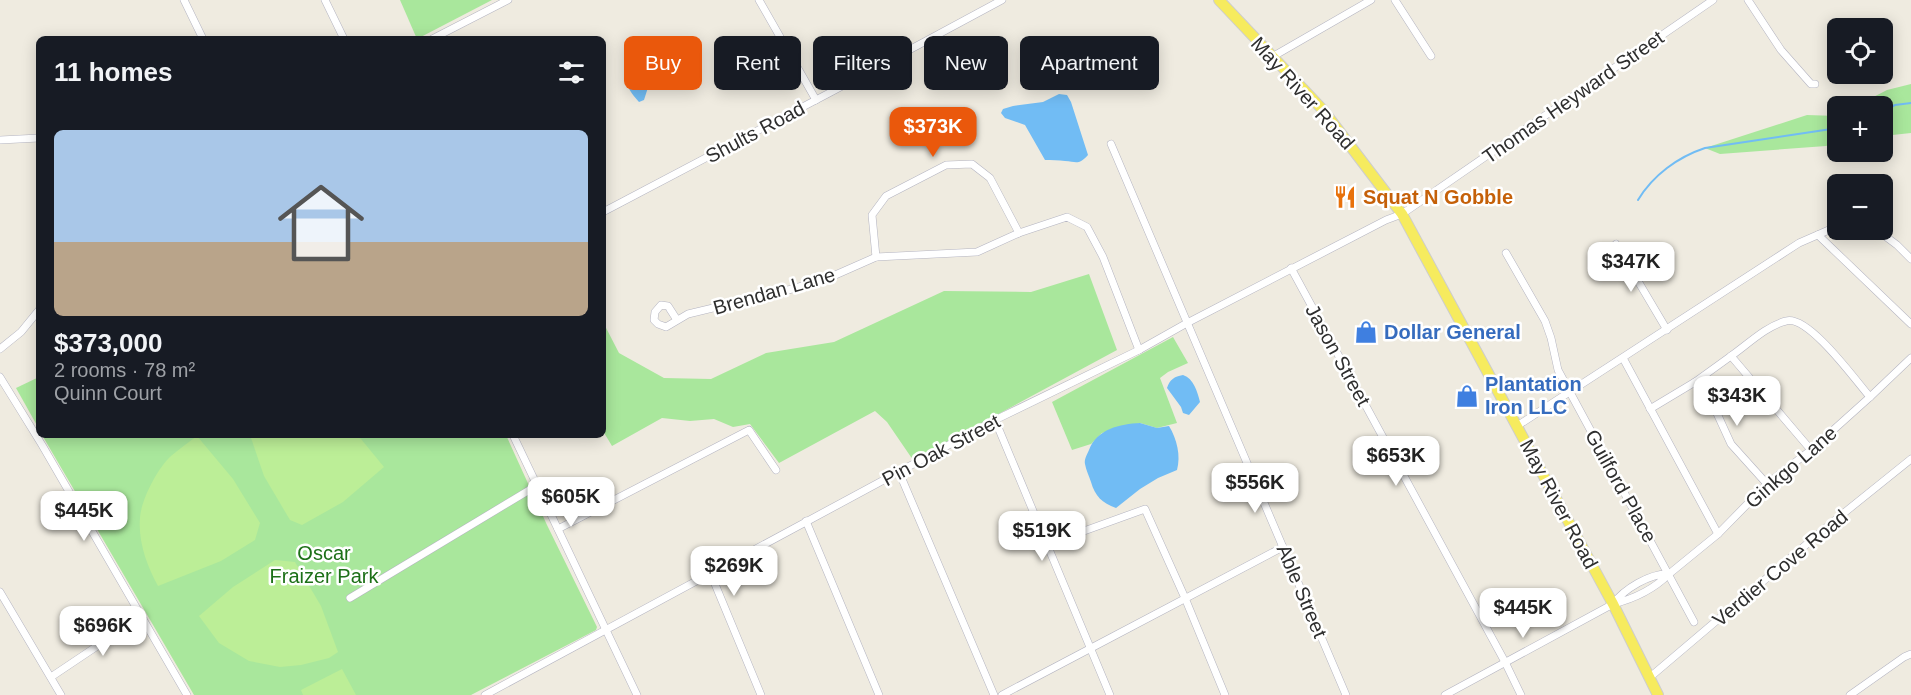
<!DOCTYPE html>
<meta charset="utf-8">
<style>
:root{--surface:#171b24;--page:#20242c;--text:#f1f3f6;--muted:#9ea1a6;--accent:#ea580c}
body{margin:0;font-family:Arial,sans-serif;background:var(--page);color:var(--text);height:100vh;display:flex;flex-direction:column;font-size:22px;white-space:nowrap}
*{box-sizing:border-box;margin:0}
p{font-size:20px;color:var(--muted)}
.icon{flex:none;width:33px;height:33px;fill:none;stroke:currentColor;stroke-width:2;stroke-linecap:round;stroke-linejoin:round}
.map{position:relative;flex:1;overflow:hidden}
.drawer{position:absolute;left:36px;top:36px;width:570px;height:402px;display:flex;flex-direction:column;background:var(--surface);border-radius:9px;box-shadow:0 3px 15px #0003}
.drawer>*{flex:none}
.banner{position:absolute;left:624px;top:36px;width:570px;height:54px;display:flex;gap:12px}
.controls{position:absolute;left:1827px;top:18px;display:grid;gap:12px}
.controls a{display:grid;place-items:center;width:66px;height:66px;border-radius:9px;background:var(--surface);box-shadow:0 3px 15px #0003;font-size:30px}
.price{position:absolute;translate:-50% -51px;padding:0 14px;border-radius:12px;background:#fff;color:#222;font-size:20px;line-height:39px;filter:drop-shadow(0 2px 3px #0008)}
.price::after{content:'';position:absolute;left:50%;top:36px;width:18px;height:14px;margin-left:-9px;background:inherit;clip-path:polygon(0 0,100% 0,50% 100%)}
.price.on{background:var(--accent);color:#fff}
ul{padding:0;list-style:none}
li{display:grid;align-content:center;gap:12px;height:318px;padding:0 18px}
li span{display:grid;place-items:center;height:186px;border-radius:9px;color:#555}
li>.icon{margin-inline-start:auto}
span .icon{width:108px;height:108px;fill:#fffc;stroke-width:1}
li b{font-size:26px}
h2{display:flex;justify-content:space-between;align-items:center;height:72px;padding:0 18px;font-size:26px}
.pill{padding:0 21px;border-radius:9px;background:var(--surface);box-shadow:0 3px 15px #0003;font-size:21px;line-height:54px}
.pill.on{background:var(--accent);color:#fff}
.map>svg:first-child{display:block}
.green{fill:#a9e79c}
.pitch{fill:#bcee97}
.water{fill:#71bcf4}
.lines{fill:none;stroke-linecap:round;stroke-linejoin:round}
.stream{stroke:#71bcf4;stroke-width:2}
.minor-casing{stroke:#b4b4c1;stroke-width:8}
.primary-casing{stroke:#cdcdcd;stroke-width:12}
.minor{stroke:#fff;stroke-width:7}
.primary{stroke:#f6eb5e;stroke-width:10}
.labels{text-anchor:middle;stroke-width:5;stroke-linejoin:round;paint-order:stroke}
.street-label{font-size:20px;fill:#2e2e2e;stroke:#fff}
.food-label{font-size:20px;font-weight:bold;fill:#c56008;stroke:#fff;text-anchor:start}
.shop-label{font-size:20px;font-weight:bold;fill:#366cbe;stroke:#fff;text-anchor:start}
.park-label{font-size:20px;fill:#1d7018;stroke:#fff}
</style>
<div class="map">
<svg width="1911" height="695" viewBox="0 0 1911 695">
<rect width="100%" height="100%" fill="#efebe0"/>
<g class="green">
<path d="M400,0H492L417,39Z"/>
<path d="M1911,84V133L1883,136L1882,106H1856L1887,90Z"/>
<path d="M1807,115L1837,116V142L1826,146L1720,154L1705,148Z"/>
<path d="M1089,274L1117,350L913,460L887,422L875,411L779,463L750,424L733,427L714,419L690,421L662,418L612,446L603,431V322L619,353L664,378L711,379L766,353L834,342L944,291L1031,292Z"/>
<path d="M1173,337L1188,363L1168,372L1160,378L1177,423L1157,428L1140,423L1102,433L1091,444L1072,450L1052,402Z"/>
<path d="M39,377V429L16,388Z"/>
<path d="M42,435H506L547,525L597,627L596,630L471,695H194Z"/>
</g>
<g class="pitch">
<path d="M250,435H355L361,439L384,467L343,502L302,525L290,520L264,476Z"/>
<path d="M197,436L233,479L260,523L255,540L221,561L158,586C147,566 138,542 140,518C141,500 157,469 171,456C179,449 188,443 197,436Z"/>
<path d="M275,560L295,562L321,606L338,652L329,658L301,665L280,667L249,661L219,643L199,616L233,587Z"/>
<path d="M342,669L356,695H303L301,690Z"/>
</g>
<g class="water">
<path d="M660,49H668V55L651,78L644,100L639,102C634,96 628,90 627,82C626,71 651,53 660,49Z"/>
<path d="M1059,94L1067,95L1071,102L1088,155C1079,165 1077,162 1065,161C1059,160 1051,160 1045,160L1025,125L1005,118L1001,113L1003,109L1013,106L1043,102Z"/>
<path d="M1183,375C1194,379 1197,391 1200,402L1189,415L1183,413L1181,407L1167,388C1170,379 1174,377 1183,375Z"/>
<path d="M1140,423L1157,428L1169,426C1177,439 1181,456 1177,470L1158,478L1140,489L1116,508C1102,503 1095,496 1091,482C1089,476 1086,470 1085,464C1084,459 1087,455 1089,450C1097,429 1120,424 1140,423Z"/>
</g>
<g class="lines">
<g class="stream">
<path d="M1882,112L1895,105L1911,103"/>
<path d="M1638,200C1653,175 1678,157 1705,148L1838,128"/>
</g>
<g class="minor-casing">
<g id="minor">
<path d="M184,0L203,39"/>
<path d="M325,0L344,39"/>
<path d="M759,0L816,100"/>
<path d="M1395,0L1431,56"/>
<path d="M1748,0L1781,50L1811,84H1815"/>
<path d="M432,39L508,0"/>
<path d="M1272,57L1371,0"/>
<path d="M0,140L39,138"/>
<path d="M1111,144L1346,695"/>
<path d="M603,212L833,91L1002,0"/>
<path d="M1877,230L1897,245L1911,259"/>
<path d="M1818,235L1911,324"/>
<path d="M1616,244L1667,330"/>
<path d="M1506,253L1545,321L1551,338L1558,370L1694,622"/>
<path d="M876,257L872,215L886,196L946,165L972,164L990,178L1019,233"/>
<path d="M1291,268L1505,662L1521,695"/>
<path d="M677,320L668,306L661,305L655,312L654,320L658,324L666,327L688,314L792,289L833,276L876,257L977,252L1019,233L1067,217L1087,227L1103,257L1139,350"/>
<path d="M0,349L21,332L39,310"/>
<path d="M1731,356C1747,345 1766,326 1786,321C1808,314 1856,381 1870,397"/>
<path d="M1623,358L1718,534"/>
<path d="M0,377L42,445L187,695"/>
<path d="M1695,382L1715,409L1731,444L1767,484"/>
<path d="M1650,409L1695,382L1731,356L1811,450"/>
<path d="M995,420L1110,695"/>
<path d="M1517,426L1799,243L1838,226"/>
<path d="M513,435L637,695"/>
<path d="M899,472L994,695"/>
<path d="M806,521L879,695"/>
<path d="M558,529L749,430L776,470"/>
<path d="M1048,544L1145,509L1185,598L1225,695"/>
<path d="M710,572L761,695"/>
<path d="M1669,574L1718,534L1767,484L1811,450L1870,397L1911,358"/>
<path d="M0,592L61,695"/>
<path d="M350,598L536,486"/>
<path d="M51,677L142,616"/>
<path d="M1649,678L1834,521L1911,459"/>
<path d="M485,695L995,420L1139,350L1187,323L1386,220L1402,214L1713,0"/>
<path d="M1002,695L1283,547"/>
<path d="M1445,695L1613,604C1633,599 1654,589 1669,574C1650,573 1624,589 1613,604"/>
<path d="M1850,695L1904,657L1911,654"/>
</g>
</g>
<g class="primary-casing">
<path id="primary" d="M1219,0L1323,110L1402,214L1613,604L1658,695"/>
</g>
<use href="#minor" class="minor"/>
<use href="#primary" class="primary"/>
</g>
<defs>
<g id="restaurant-bare" transform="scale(1.8)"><path d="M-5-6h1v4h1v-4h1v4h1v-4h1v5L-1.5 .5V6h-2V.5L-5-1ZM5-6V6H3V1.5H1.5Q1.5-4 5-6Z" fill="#e8710a" stroke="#fff" stroke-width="2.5" paint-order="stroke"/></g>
<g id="shop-bare" transform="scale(1.8)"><path d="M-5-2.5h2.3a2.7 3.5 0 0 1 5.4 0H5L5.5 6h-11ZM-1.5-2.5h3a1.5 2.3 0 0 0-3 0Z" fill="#3f7fe0" stroke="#fff" stroke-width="2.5" paint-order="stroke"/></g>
</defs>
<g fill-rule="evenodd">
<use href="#restaurant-bare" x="1345" y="197"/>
<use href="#shop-bare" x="1366" y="332"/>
<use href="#shop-bare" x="1467" y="396"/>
</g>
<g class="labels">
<g class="street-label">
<text transform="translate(1303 93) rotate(48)" y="7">May River Road</text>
<text transform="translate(1573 97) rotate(-35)" y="7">Thomas Heyward Street</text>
<text transform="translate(755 132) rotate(-28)" y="7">Shults Road</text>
<text transform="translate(774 291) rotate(-16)" y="7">Brendan Lane</text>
<text transform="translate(1338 355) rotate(61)" y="7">Jason Street</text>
<text transform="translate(941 450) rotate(-28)" y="7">Pin Oak Street</text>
<text transform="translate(1791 467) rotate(-41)" y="7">Ginkgo Lane</text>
<text transform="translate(1621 486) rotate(61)" y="7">Guilford Place</text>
<text transform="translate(1559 504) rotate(62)" y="7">May River Road</text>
<text transform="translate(1780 568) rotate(-40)" y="7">Verdier Cove Road</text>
<text transform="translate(1302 591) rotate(67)" y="7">Able Street</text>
</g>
<g class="food-label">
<text x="1363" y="204">Squat N Gobble</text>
</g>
<g class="shop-label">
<text x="1384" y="339">Dollar General</text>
<text x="1485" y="391">Plantation<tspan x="1485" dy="23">Iron LLC</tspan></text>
</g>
<g class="park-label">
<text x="324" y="560">Oscar<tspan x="324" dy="23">Fraizer Park</tspan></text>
</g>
</g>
</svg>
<div class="controls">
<a><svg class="icon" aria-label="locate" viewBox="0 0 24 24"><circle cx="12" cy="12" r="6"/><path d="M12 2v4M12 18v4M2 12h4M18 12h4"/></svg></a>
<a>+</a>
<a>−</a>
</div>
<b class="price on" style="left:933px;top:158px">$373K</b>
<b class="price" style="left:1631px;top:293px">$347K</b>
<b class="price" style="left:1737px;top:427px">$343K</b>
<b class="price" style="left:1396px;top:487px">$653K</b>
<b class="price" style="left:1255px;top:514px">$556K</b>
<b class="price" style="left:571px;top:528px">$605K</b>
<b class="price" style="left:84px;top:542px">$445K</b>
<b class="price" style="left:1042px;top:562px">$519K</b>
<b class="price" style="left:734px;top:597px">$269K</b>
<b class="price" style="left:1523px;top:639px">$445K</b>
<b class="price" style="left:103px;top:657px">$696K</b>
<div class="banner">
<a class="pill on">Buy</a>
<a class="pill">Rent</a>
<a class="pill">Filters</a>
<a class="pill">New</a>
<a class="pill">Apartment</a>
</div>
<section class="drawer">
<h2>11 homes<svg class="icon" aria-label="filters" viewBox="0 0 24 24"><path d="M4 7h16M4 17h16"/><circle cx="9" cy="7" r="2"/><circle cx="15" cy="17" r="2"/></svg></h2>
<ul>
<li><span style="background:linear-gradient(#a9c7e8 60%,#b9a48a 0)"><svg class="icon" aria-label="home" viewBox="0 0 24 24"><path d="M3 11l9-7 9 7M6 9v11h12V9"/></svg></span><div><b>$373,000</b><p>2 rooms · 78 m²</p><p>Quinn Court</p></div></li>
</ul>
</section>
</div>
